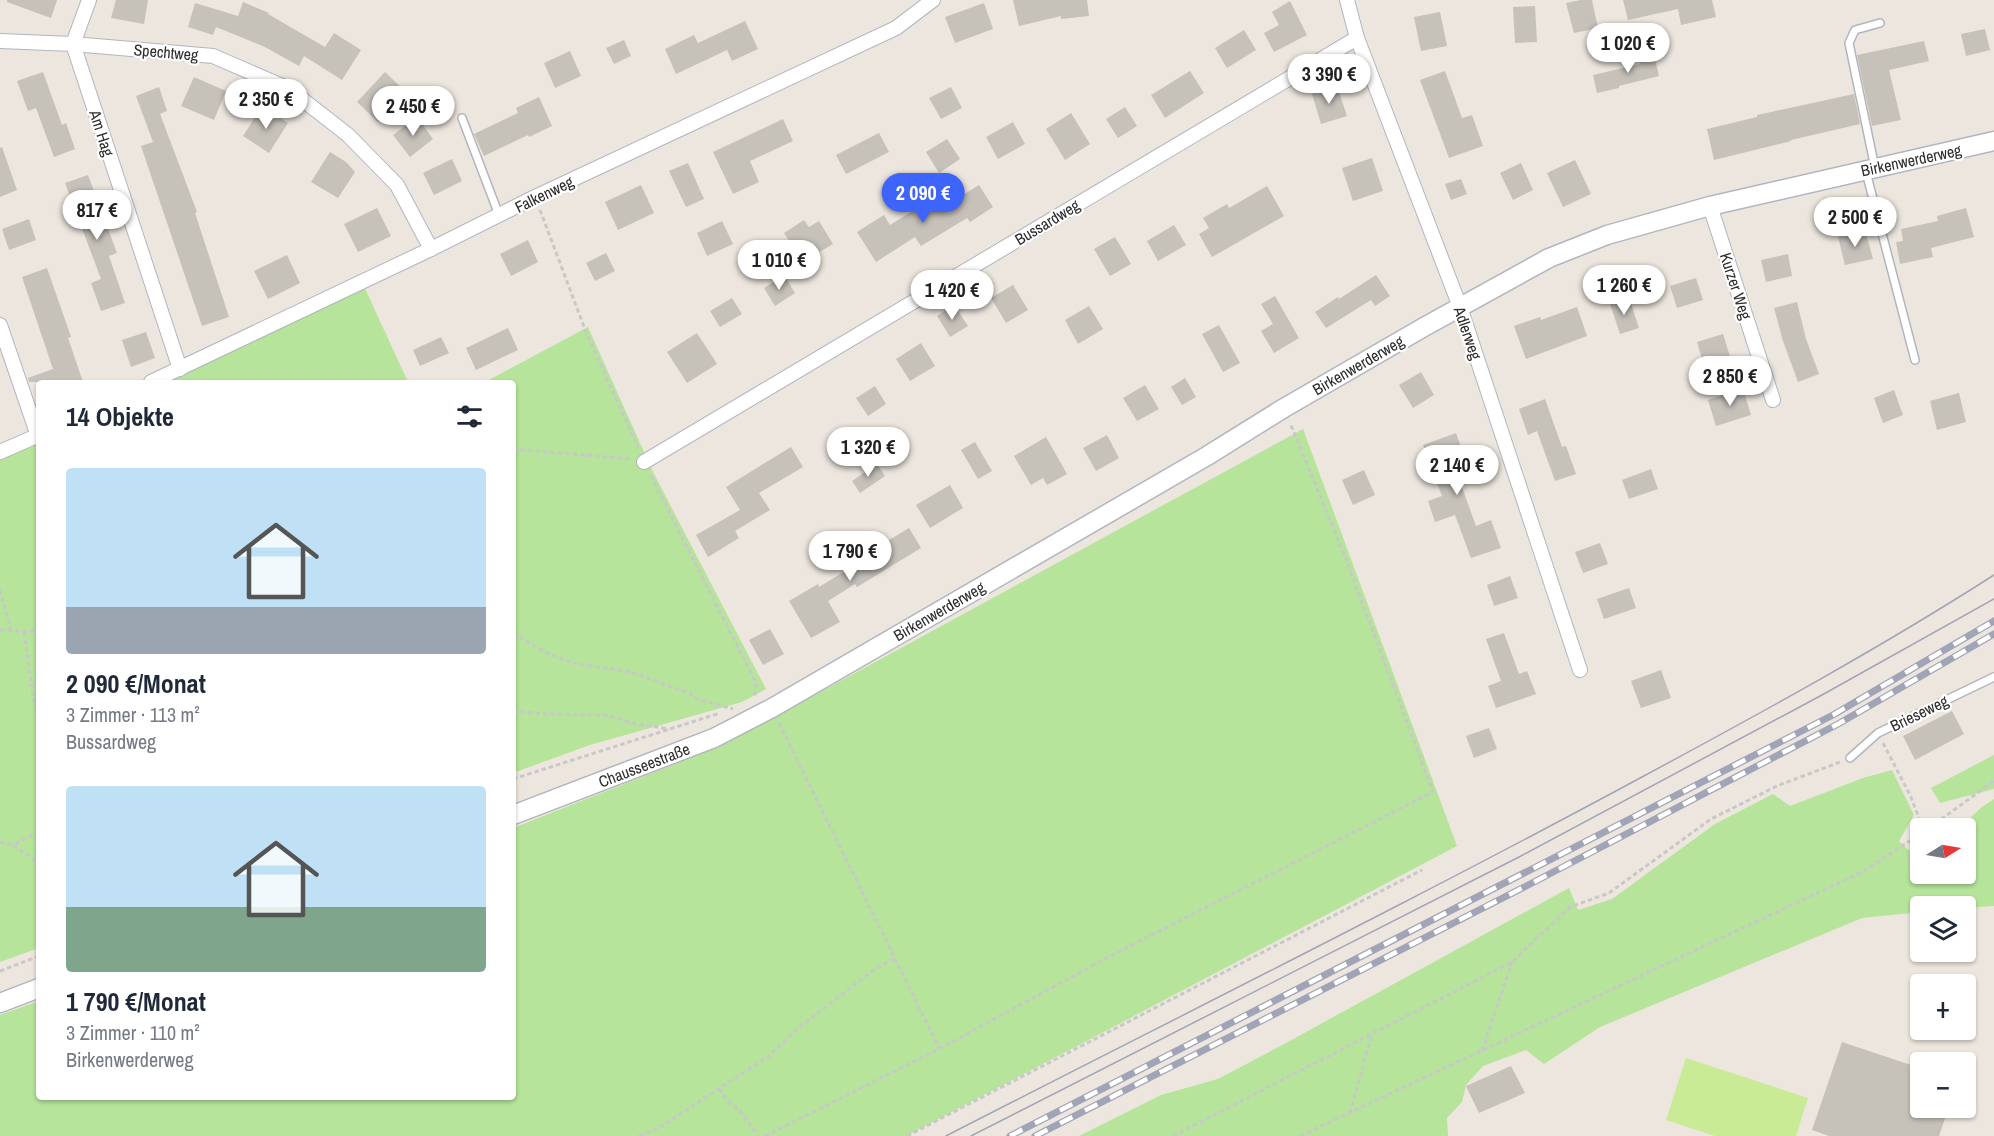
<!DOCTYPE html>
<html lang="de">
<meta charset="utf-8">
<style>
:root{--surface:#fff;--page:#f2f2f3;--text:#1f2937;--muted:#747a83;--accent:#3d65fb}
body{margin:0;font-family:"Archivo Narrow",sans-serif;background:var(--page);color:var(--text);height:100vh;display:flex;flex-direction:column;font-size:22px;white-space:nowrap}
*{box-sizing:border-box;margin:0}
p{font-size:20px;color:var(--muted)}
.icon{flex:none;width:33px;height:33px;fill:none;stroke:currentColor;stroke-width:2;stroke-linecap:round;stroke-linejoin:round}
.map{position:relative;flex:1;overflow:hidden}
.side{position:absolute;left:36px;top:380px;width:480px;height:720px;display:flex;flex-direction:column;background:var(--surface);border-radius:6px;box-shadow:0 2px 4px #0004}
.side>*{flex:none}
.needle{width:39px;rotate:79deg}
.tools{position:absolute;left:1910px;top:818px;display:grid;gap:12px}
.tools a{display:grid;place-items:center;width:66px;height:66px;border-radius:6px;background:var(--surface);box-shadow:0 2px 4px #0004;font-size:30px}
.price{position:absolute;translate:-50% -51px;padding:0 14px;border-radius:21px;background:#fff;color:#222;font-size:20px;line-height:39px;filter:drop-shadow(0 2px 3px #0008)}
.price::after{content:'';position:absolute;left:50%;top:36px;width:18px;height:14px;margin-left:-9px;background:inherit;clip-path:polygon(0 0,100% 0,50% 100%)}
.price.on{background:var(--accent);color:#fff}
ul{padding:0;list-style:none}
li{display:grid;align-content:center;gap:12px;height:318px;padding:0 30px}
li span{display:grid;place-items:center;height:186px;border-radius:6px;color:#555}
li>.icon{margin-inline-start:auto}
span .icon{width:108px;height:108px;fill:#fffc;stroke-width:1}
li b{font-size:26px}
h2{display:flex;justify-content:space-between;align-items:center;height:72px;padding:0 30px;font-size:26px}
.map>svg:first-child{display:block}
.green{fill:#b5e49a}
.pitch{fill:#c9eb96}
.building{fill:#c6c1b9}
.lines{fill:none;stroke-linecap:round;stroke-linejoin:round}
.service-casing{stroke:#b2b5bf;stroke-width:10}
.minor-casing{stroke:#b2b5bf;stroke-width:16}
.tertiary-casing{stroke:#b2b5bf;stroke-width:21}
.path{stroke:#c8c8c8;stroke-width:3;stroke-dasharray:4.5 3;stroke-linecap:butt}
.service{stroke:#fff;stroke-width:7}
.minor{stroke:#fff;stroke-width:14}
.tertiary{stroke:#fff;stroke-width:18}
.tram{stroke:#a0a4b6;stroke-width:1.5}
.rail-casing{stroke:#a0a4b6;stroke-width:7}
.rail{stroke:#fff;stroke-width:4.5;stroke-dasharray:14;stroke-linecap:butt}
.labels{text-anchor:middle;stroke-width:4.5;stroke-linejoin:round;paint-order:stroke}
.street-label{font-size:16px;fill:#2c2c2c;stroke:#fff}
</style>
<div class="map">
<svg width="1994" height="1136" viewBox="0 0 1994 1136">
<rect width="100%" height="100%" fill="#ede6de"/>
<g class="green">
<path d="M362,282L408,382H151Z"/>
<path d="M588,327L653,472L766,689L742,702L590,745L513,773V382H485Z"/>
<path d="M1303,429L1457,846L906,1136H0V1015L39,1001V1096H513V828L721,746Z"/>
<path d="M39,435V948L0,962V452Z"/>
<path d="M1994,755V789L1940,803L1931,788Z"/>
<path d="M1892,770L1914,815L1899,841L1916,857L1920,855V873H1965V828H1959L1982,807L1994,799V906L1965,908V906H1920V912L1862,918L1600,1027L1544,1064L1526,1050L1483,1066L1466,1085L1462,1102L1447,1118L1448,1136H1079L1161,1095L1218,1079L1286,1043L1569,888L1578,910L1612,899L1715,824L1773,794L1790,806L1863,778Z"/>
</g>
<path class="pitch" d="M1686,1058L1808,1098L1796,1136H1715L1666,1120Z"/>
<g class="building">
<path d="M7,0H57L51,18L7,2Z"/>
<path d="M116,0H148L144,24L111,18Z"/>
<path d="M1013,0H1087L1089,16L1061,19V16L1019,26Z"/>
<path d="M1581,0H1592L1598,28L1574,33L1566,3Z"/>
<path d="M1623,0H1712L1716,17L1681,25L1678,9L1628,20Z"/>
<path d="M1290,1L1307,35L1274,52L1264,33L1279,25L1272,12Z"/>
<path d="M243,2L269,13L268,14L325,47L334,33L361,50L342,80L304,56L299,66L265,47L216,27L213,35L188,27L195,3L238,16Z"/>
<path d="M984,3L993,29L955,43L945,17Z"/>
<path d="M1535,6L1537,42L1515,43L1513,7Z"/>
<path d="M1440,12L1447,46L1421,51L1414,17Z"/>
<path d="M745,21L758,49L732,61L727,50L676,74L665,49L694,35L698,43Z"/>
<path d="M1985,29L1990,50L1966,56L1961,34Z"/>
<path d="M1244,30L1256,50L1227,68L1215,48Z"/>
<path d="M624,40L631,56L614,64L606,48Z"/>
<path d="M1924,41L1929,61L1889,70L1901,120L1872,126L1857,55Z"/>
<path d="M570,51L581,76L555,88L544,63Z"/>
<path d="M1653,51L1659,76L1619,86V88L1597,93L1593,75L1640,64L1637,54Z"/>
<path d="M1190,71L1204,93L1165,118L1151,95Z"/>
<path d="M1445,71L1462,118L1472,115L1483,146L1449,158L1420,80Z"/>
<path d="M43,72L62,125L66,123L75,149L54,157L36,108L28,111L17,81Z"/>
<path d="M385,72L406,92L378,122L357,102Z"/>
<path d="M194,77L226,91L214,120L181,106Z"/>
<path d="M1337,86L1347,116L1321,124L1312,94Z"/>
<path d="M159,87L167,111L160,114L197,212L195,213L229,317L202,326L141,146L153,142L136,96Z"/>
<path d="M951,87L962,108L941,119L929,98Z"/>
<path d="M1854,94L1860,124L1791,140V141L1714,160L1707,129L1757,117V115Z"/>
<path d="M539,97L552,126L529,137L528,135L484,156L474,134L518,113L516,108Z"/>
<path d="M262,106L288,123L269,153L243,136Z"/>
<path d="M1125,107L1137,126L1118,138L1106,119Z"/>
<path d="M1071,113L1090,144L1065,160L1046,129Z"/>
<path d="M417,117L433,139L410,157L393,135Z"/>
<path d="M783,119L793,141L750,161L759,182L733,194L713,152Z"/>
<path d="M1013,122L1025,144L998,159L986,137Z"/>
<path d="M879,133L889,152L846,174L836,155Z"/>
<path d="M947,139L960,159L939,173L926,152Z"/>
<path d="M2,147L17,190L0,197V148Z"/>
<path d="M330,152L346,162L355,172L338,198L311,182Z"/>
<path d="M1372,158L1383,191L1353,201L1342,168Z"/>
<path d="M452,159L462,181L434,195L423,173Z"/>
<path d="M1575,160L1591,194L1563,207L1547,173Z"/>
<path d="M688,163L704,199L686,207L669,171Z"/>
<path d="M1521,163L1533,190L1513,200L1500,173Z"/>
<path d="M88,175L117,253L109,256L125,303L101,311L91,283L101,279L65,183Z"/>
<path d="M1461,179L1467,194L1451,200L1445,184Z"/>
<path d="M641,185L654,213L618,230L605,202Z"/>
<path d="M979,185L993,207L970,222L967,218L921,246L915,237L876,262L857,232L884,215L890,225L930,200L937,211Z"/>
<path d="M1267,186L1284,216L1212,257L1199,234L1209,228L1203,218L1227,204L1229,208Z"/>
<path d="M377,208L391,236L358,252L344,224Z"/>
<path d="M1966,208L1974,237L1931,248L1933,257L1900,264L1896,242L1903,241L1901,229L1938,221L1937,216Z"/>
<path d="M29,219L36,240L9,250L2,229Z"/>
<path d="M804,220L809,227L819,221L833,244L803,262L784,233Z"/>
<path d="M722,221L733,244L707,256L697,233Z"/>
<path d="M1174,225L1186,245L1158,261L1147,241Z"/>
<path d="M1865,230L1873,259L1845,265L1838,237Z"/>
<path d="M1115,237L1131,264L1110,276L1094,249Z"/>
<path d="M528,240L538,262L511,276L500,254Z"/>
<path d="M606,253L615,271L595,281L586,263Z"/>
<path d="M1788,254L1792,276L1766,282L1761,260Z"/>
<path d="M287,255L300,283L268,299L254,271Z"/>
<path d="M47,268L71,337L68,338L83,382H29L28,378L53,369L22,277Z"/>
<path d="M784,275L795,293L775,306L764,288Z"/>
<path d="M1376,275L1390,296L1375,306L1371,300L1326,328L1315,312L1338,297L1339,299Z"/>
<path d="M1696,278L1703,300L1677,308L1670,286Z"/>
<path d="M1013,285L1028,310L1006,323L991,298Z"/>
<path d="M1275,296L1299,338L1274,353L1261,331L1273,324L1261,304Z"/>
<path d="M732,298L742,314L720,327L710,311Z"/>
<path d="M1629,298L1639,328L1620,334L1610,304Z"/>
<path d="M1797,302L1806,339L1819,374L1798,382L1783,341L1774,308Z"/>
<path d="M954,305L968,326L950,337L937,316Z"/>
<path d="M1089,306L1103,329L1078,344L1065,320Z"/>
<path d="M1577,307L1587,336L1526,359L1514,326L1540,317L1541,320Z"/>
<path d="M1219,325L1240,363L1223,372L1202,334Z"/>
<path d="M508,328L518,350L476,370L466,348Z"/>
<path d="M146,332L155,358L131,367L122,340Z"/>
<path d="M697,333L717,364L687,383L667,352Z"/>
<path d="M1723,334L1732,363L1706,372L1697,342Z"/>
<path d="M441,337L449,353L420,366L413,350Z"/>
<path d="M921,343L935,366L910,381L896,359Z"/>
<path d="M1421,372L1434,395L1413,408L1399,385Z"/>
<path d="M1185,378L1196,397L1182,405L1171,387Z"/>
<path d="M1145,385L1159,409L1137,421L1123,398Z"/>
<path d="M875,386L886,404L868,416L856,398Z"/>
<path d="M1743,388L1751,415L1716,426L1708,400Z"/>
<path d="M1894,390L1903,415L1883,423L1874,398Z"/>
<path d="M1959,393L1966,422L1937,430L1930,401Z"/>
<path d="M1545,399L1562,447L1566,446L1576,474L1555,481L1537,431L1528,435L1519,409Z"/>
<path d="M1456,433L1466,461L1454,465L1476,526L1491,520L1501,548L1471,558L1455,515L1435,522L1428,501L1442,496L1423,445Z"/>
<path d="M1107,435L1119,458L1096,471L1083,448Z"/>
<path d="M1046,437L1067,474L1047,485L1043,478L1031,485L1014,456Z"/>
<path d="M975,442L992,471L978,479L961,450Z"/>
<path d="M791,447L803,467L759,493L770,510L735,531L739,538L708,557L696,535L740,510L726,487Z"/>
<path d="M877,464L885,476L860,493L852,481Z"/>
<path d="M1651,469L1658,489L1629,499L1622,480Z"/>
<path d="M1364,470L1375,495L1353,505L1342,480Z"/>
<path d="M950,485L963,508L930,528L916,505Z"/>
<path d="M909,528L921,548L857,587L855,584L828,601L840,622L811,638L789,601L818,584L819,587L847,570L845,567Z"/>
<path d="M1600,543L1608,564L1583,573L1575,552Z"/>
<path d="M1510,576L1518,598L1494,606L1487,585Z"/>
<path d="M1629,588L1636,608L1604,619L1597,599Z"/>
<path d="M770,629L784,654L763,665L749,640Z"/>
<path d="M1504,633L1519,674L1527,671L1536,694L1496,708L1488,686L1501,681L1486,639Z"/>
<path d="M1661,670L1671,698L1641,708L1631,681Z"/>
<path d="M1952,711L1964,734L1915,760L1903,736Z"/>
<path d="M1489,728L1497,749L1474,758L1466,736Z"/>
<path d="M1842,1042L1920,1068V1107H1949L1939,1136H1829L1812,1130Z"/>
<path d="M1511,1066L1525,1093L1479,1113L1466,1086Z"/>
</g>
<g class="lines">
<g class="service-casing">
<g id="service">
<path d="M462,118L499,215"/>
<path d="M1875,168L1849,43L1855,30L1880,23"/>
<path d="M1866,172L1915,360"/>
<path d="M1850,758L1878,733L1994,677"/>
</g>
</g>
<g class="minor-casing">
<g id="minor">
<path d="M89,0L73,44L180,369"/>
<path d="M1347,0L1357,38L1460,307L1580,670"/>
<path d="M0,41L73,44L213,56L289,89L348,135L397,185L431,249"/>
<path d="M1710,206L1773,400"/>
<path d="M0,325L38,436"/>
<path d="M151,382L431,249L535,197L896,28L933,0"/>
<path d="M0,452L39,435"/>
<path d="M644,462L1357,38"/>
</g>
</g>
<g class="tertiary-casing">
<g id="tertiary">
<path d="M513,815L714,738L772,708L1207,456L1284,408L1424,327L1549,258L1607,235L1710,206L1994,141"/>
<path d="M0,1003L39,988"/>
</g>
</g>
<g class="path">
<path d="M540,210L586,332L638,448"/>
<path d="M513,449L631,459"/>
<path d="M651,476L756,683L755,696"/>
<path d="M0,590L11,631"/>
<path d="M0,630L26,632L39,630"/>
<path d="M24,632L33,696L39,719"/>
<path d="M513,633L545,652L573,663L631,672L689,693L695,698L733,709"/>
<path d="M513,711L546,714L606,715L632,723L669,729"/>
<path d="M779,723L939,1048"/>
<path d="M1883,743L1910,795L1923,828"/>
<path d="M513,779L720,713"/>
<path d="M1929,828L1994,781"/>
<path d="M39,831L13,845L39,863"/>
<path d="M0,842L13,845"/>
<path d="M0,971L39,956"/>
<path d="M1482,1051L1512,962"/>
<path d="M719,1089L728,1101L741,1112L758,1136"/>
<path d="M1350,1113L1372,1033"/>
<path d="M639,1136L657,1129L769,1056L797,1029L875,969L895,958"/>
<path d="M765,1136L939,1049L1112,955L1433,792L1344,554L1291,425"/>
<path d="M907,1136L1422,870"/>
<path d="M1173,1136L1512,962L1570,907L1609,893L1711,819L1777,786L1840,762"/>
<path d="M1300,1136L1864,871L1920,834"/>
</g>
<use href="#service" class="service"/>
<use href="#minor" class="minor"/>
<use href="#tertiary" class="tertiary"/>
<g class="tram">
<path d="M946,1136C1178,1017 1412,901 1642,777C1761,713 1880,648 1994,575"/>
<path d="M971,1136L1519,857L1822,695L1994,599"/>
</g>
<g class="rail-casing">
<g id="rail">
<path d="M1010,1136L1833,715L1994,621"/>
<path d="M1035,1136L1534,882L1838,724L1994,634"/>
</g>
</g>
<use href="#rail" class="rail"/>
</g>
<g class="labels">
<g class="street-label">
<text transform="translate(166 52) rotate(5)" y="6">Spechtweg</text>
<text transform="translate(102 133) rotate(72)" y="6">Am Hag</text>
<text transform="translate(1911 160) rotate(-12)" y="6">Birkenwerderweg</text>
<text transform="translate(544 194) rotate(-26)" y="6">Falkenweg</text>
<text transform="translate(1047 222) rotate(-31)" y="6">Bussardweg</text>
<text transform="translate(1736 286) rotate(72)" y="6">Kurzer Weg</text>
<text transform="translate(1468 333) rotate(71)" y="6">Adlerweg</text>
<text transform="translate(1358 365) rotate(-30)" y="6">Birkenwerderweg</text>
<text transform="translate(939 611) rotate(-30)" y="6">Birkenwerderweg</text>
<text transform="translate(1919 713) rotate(-26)" y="6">Brieseweg</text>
<text transform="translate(644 765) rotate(-21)" y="6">Chausseestraße</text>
</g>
</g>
</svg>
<div class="tools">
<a><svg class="needle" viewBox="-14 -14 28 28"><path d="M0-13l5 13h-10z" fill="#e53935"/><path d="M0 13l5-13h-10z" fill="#747a83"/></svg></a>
<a><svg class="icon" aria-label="layers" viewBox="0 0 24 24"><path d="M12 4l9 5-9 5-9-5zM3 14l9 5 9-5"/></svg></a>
<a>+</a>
<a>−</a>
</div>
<b class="price" style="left:1628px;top:74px">1 020 €</b>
<b class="price" style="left:1329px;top:105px">3 390 €</b>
<b class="price" style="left:266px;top:130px">2 350 €</b>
<b class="price" style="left:413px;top:137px">2 450 €</b>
<b class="price on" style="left:923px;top:224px">2 090 €</b>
<b class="price" style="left:97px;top:241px">817 €</b>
<b class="price" style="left:1855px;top:248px">2 500 €</b>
<b class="price" style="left:779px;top:291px">1 010 €</b>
<b class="price" style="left:1624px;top:316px">1 260 €</b>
<b class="price" style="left:952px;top:321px">1 420 €</b>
<b class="price" style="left:1730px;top:407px">2 850 €</b>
<b class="price" style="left:868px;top:478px">1 320 €</b>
<b class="price" style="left:1457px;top:496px">2 140 €</b>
<b class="price" style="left:850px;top:582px">1 790 €</b>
<section class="side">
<h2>14 Objekte<svg class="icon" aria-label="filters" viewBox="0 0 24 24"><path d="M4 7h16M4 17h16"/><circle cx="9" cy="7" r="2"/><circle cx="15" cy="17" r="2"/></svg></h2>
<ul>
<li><span style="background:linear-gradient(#bfe0f5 75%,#9aa5b1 0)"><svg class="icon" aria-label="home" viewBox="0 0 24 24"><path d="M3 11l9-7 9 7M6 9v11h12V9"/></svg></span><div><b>2 090 €/Monat</b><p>3 Zimmer · 113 m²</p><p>Bussardweg</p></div></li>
<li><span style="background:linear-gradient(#bfe0f5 65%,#7fa58c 0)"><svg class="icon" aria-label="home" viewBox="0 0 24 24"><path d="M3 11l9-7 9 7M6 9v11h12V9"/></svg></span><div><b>1 790 €/Monat</b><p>3 Zimmer · 110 m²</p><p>Birkenwerderweg</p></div></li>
</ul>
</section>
</div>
